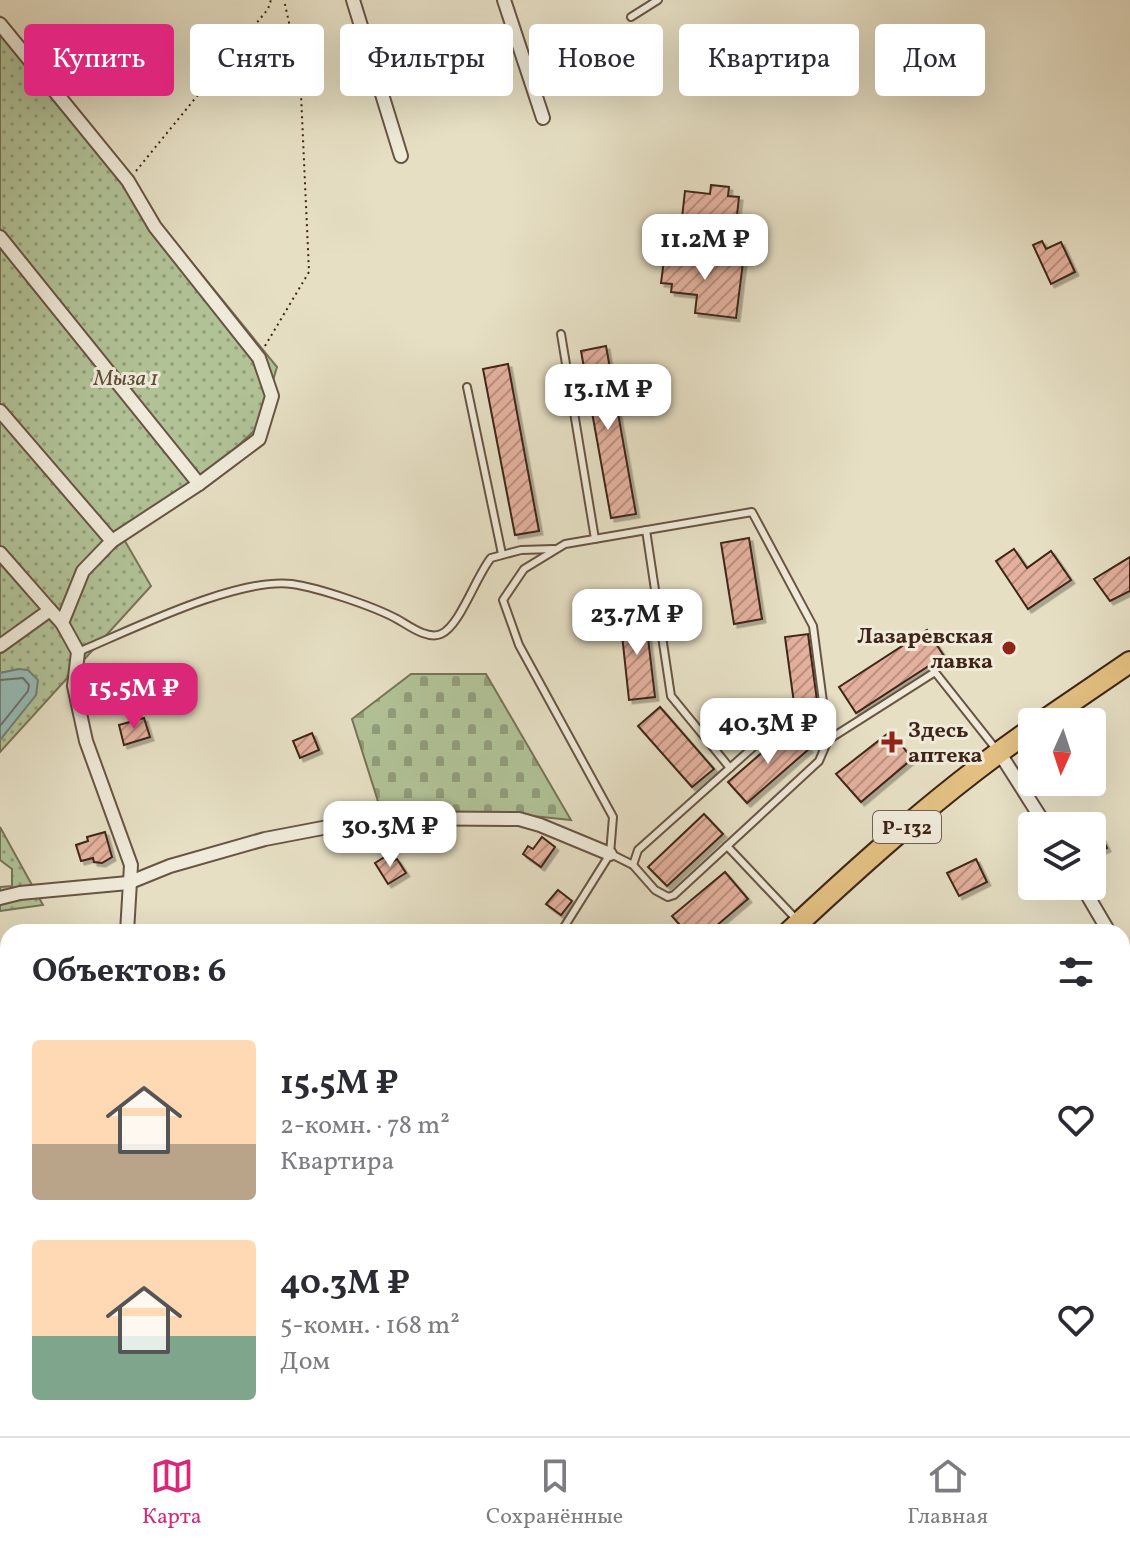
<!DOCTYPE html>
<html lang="ru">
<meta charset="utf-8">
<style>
:root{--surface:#fff;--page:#f2f2f3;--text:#2b2b33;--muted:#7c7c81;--line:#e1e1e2;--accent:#db2777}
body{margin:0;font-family:Vollkorn,serif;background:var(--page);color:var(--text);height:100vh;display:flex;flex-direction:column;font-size:30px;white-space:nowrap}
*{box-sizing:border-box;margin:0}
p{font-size:26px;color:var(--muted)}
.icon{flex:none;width:44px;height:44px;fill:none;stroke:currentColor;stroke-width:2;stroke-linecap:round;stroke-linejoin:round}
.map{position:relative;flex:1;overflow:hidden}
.drawer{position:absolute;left:0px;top:924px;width:1130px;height:512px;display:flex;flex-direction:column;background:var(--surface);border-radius:24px 24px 0 0;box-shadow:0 8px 32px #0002}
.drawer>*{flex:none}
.top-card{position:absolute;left:24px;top:24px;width:1082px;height:72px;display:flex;gap:16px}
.needle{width:52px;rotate:183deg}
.fabs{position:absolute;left:1018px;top:708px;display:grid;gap:16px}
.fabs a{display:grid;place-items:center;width:88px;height:88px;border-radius:8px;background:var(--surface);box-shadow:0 8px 32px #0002;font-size:40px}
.price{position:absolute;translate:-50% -68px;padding:0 18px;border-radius:16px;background:#fff;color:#222;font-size:26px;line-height:52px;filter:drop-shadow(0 2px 4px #0008)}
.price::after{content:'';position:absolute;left:50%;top:48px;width:24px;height:18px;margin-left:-12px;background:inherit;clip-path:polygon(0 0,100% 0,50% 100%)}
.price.current{background:var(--accent);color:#fff}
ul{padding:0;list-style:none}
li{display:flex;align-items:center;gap:24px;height:200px;padding:0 32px}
li span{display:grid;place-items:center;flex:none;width:224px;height:160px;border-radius:8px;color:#555}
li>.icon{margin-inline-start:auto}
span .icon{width:96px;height:96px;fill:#fffc;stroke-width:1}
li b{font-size:34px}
h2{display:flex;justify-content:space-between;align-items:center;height:96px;padding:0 32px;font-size:34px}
.tag{padding:0 28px;border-radius:8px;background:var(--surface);box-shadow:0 8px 32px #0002;font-size:28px;line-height:72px}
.tag.current{background:var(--accent);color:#fff}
.tabs{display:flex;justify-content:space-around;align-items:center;height:112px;border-top:2px solid var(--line);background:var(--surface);font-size:22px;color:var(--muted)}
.tabs a{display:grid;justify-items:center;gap:4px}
.tabs .current{color:var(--accent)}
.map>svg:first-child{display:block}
.cemetery{fill:url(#cemetery-stones);stroke:#787458;stroke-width:2}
.park{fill:url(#park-dots);stroke:#787458;stroke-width:2}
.water{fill:#96bcb7;stroke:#738077;stroke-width:2}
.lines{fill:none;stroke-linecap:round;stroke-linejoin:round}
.shore{stroke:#6a7068;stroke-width:2}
.stream{stroke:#738077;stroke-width:4}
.building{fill:url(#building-hatch);stroke:#3f2518;stroke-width:2;filter:url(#shadow)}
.service-casing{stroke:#695443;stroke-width:10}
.minor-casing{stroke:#695443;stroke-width:16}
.primary-casing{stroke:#3f2518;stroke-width:24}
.path{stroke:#3f2518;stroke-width:2;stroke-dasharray:2 4;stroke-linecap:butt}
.service{stroke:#efead9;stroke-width:6}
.minor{stroke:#efead9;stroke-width:12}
.primary{stroke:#e3c082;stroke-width:20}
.poi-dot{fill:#8f2418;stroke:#efead9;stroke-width:3}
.labels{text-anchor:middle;stroke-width:6;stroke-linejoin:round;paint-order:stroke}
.shield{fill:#efead9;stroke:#746052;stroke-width:2}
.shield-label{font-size:20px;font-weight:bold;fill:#3f2518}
.park-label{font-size:22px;font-style:italic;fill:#5c4c38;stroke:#efead9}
.poi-label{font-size:22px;font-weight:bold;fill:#3f2518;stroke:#efead9;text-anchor:end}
</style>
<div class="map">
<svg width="1130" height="1436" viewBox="0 0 1130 1436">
<defs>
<pattern id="cemetery-stones" width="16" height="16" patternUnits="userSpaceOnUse" patternTransform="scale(2)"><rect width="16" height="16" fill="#b1c297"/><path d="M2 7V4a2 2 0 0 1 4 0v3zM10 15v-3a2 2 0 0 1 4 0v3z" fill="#919d7a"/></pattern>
<pattern id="park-dots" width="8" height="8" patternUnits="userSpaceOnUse" patternTransform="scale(2)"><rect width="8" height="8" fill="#b1c297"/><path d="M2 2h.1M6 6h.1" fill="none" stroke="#919d7a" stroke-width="1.8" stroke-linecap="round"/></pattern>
<pattern id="building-hatch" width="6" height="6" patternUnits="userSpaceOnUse" patternTransform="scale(2)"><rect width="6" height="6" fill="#e4b19e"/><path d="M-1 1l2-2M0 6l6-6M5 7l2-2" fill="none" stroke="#ba9080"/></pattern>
<filter id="shadow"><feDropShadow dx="3.5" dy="3.5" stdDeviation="0" flood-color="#0004"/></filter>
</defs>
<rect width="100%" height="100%" fill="#e6dfc4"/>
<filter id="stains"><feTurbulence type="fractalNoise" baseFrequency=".0025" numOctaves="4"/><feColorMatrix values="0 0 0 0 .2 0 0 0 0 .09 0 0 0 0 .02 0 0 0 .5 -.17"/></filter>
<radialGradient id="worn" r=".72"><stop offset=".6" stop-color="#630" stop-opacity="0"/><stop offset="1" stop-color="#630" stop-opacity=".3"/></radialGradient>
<path class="cemetery" d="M411,674H486L571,820L523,815L382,814L352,719Z"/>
<g class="park">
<path d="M0,16L16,46L277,367L260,425L206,476L118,529L151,586L0,752V740L35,695L19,669L0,673Z"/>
<path d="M0,827L43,905L0,911V887L12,886V869L0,860Z"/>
</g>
<path class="water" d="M19,669L28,670L38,680L36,695L0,740V673Z"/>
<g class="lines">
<path class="shore" d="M0,680L23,678L29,685L28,691L0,726"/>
<g class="stream">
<path d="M0,1177L8,1201"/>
<path d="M83,1428L86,1436"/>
</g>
</g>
<g class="building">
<path d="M711,185L729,187L728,196L739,197L735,233L681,227L685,191L710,194Z"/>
<path d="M1042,241L1046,249L1061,242L1075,272L1051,284L1033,245Z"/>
<path d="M665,252L743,262L736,318L695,313L697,295L671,292L672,284L661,283Z"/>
<path d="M606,346L636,514L611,518L581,351Z"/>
<path d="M508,364L539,531L515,535L483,369Z"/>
<path d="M749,538L762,619L734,624L721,543Z"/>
<path d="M1014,549L1027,568L1051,551L1071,580L1028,609L996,561Z"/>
<path d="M1130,557V591L1110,601L1094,579Z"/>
<path d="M645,613L655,697L629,700L620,616Z"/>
<path d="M927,630L944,656L856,713L839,687Z"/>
<path d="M808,634L819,715L796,718L785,637Z"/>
<path d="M660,707L714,769L692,787L638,726Z"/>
<path d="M144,718L150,737L124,745L119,725Z"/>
<path d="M787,731H793L809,749L747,803L728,782Z"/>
<path d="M891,731L912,759L861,802L836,774Z"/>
<path d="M312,733L319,750L300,758L293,741Z"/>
<path d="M1090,813L1107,848L1092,855V826H1063Z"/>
<path d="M704,814L723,834L667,886L648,867Z"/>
<path d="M105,832L112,857L102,863L94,862L93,858L81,861L76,845L88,841L87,837Z"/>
<path d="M542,837L555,847L541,867L523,854L528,846L533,849Z"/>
<path d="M388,855L392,862L397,859L406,873L388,884L375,863Z"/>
<path d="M976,859L987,882L959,896L947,873Z"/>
<path d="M725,872L748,899L709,932H686L672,916Z"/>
<path d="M558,890L572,901L561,915L546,904Z"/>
</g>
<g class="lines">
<g class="service-casing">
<g id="service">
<path d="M631,17L658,0"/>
<path d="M561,334L595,539"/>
<path d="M467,387L502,554"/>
<path d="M646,530L671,696L730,768"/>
<path d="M78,652C131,630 237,577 292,584C319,588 373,606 397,619C408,625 427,640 441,634C460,626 476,576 491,558L521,550L554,549"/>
<path d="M727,846L797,920"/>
<path d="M611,854L633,865L655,890L668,897L674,895L819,761L828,740"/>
<path d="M633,865L638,850L779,724L827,727"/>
<path d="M561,932L610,854L613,817L519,645L503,600L524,569L565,544L752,512L813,626L828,740L935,672L996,749"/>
<path d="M1130,1335L1126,1340L1130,1372"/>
</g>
</g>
<g class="minor-casing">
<g id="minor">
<path d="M353,0L401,156"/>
<path d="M504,0L543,118"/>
<path d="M0,24L128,181L155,227L259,358L272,396L259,439L199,484L112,541L83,571L62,623L78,652L74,686L86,741L131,865L127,932"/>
<path d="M0,237L199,484"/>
<path d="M0,411L112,541"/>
<path d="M0,553L50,610"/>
<path d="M0,646L50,610L62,623"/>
<path d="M999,752L1046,826"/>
<path d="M1082,886L1109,932"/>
<path d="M0,898L20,893L128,883L170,866L265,839L375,818L519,819L540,825L610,854"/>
<path d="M1122,953L1130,966"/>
<path d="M339,1428L350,1436"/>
<path d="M541,1436L548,1428"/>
</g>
</g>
<g class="primary-casing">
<g id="primary">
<path d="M1042,722L1130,662"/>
<path d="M789,932C866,860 945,789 1032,729"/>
<path d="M456,1436L458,1428"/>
</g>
</g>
<g class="path">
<path d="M136,171L268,9L271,0"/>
<path d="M265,346L309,272L300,72L284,0"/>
</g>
<use href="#service" class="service"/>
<use href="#minor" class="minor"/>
<use href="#primary" class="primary"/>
</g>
<g class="poi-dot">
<circle cx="1009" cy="648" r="8"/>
<path d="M888 730h8v8h8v8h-8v8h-8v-8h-8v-8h8z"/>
</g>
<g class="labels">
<rect class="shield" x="873" y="811" width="68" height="32" rx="6"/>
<g class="shield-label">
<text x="907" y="834">Р-132</text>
</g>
<g class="park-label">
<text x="126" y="385">Мыза 1</text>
</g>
<g class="poi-label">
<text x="993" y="643">Лазаревская<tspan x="993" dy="25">лавка</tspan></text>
<text x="908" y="737" text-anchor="start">Здесь<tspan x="908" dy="25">аптека</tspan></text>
</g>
</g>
<rect width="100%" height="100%" filter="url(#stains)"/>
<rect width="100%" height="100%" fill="url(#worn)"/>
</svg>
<div class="fabs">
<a><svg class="needle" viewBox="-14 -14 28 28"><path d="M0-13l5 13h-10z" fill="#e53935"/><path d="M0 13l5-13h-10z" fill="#7c7c81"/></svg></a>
<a><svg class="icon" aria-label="layers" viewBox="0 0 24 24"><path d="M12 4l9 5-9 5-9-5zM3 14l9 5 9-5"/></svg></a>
</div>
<b class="price" style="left:705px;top:282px">11.2M ₽</b>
<b class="price" style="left:608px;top:432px">13.1M ₽</b>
<b class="price" style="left:637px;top:657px">23.7M ₽</b>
<b class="price current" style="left:134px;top:731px">15.5M ₽</b>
<b class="price" style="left:768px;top:766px">40.3M ₽</b>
<b class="price" style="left:390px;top:869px">30.3M ₽</b>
<div class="top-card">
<a class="tag current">Купить</a>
<a class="tag">Снять</a>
<a class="tag">Фильтры</a>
<a class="tag">Новое</a>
<a class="tag">Квартира</a>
<a class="tag">Дом</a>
</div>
<section class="drawer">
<h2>Объектов: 6<svg class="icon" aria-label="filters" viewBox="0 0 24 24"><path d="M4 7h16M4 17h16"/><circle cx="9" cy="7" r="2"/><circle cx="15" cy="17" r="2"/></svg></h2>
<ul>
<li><span style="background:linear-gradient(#ffd9b3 65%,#b9a48a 0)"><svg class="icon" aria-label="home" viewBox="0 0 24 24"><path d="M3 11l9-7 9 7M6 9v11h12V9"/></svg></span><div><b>15.5M ₽</b><p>2-комн. · 78 m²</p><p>Квартира</p></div><svg class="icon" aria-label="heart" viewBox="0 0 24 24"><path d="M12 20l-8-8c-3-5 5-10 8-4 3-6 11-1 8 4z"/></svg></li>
<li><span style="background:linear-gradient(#ffd9b3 60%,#7fa58c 0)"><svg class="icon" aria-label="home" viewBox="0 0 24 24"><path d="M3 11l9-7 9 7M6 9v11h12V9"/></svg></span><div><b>40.3M ₽</b><p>5-комн. · 168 m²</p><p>Дом</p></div><svg class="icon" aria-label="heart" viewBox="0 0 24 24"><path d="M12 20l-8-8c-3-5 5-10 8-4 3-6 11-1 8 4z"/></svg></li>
</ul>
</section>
</div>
<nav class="tabs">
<a class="current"><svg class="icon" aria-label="map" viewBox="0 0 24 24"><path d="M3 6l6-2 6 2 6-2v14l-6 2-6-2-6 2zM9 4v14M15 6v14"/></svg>Карта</a>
<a><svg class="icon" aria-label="saved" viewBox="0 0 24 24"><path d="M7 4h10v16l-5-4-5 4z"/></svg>Сохранённые</a>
<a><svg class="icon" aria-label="home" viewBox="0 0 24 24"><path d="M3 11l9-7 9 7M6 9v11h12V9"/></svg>Главная</a>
</nav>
